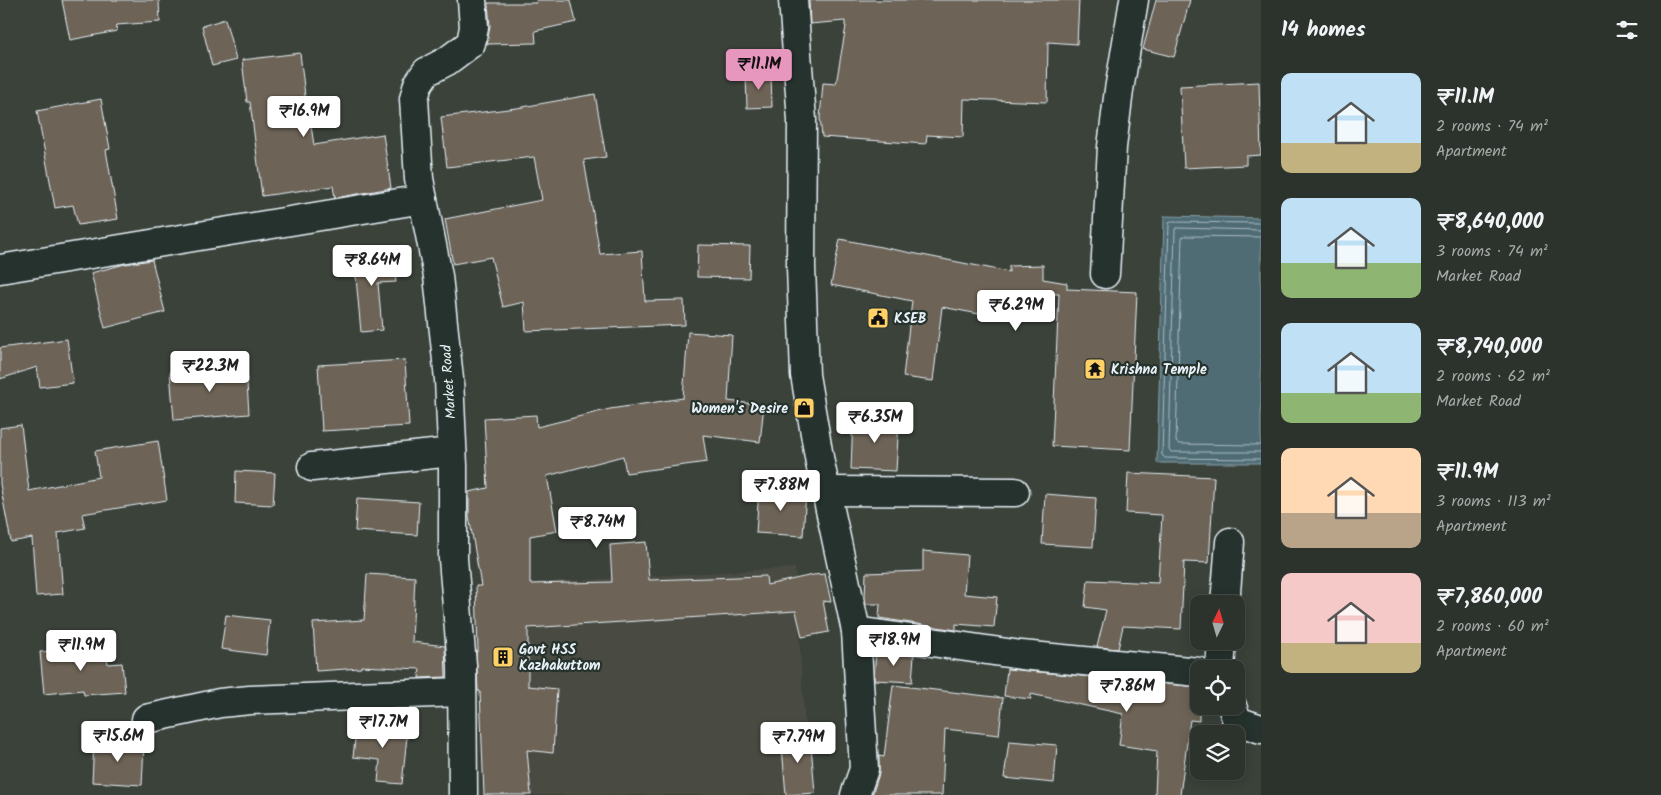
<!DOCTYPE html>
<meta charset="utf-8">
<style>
:root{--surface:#2c322c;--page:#383e38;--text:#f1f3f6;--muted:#a6aaa9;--line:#484d48;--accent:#e797bd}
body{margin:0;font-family:Kalam,sans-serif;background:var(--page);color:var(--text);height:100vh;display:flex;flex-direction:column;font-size:19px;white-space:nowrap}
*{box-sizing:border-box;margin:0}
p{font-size:16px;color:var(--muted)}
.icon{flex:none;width:28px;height:28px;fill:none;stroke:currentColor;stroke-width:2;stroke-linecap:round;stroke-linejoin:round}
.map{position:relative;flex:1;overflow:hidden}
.panel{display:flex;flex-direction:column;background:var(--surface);width:400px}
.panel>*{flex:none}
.needle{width:32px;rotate:5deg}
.tools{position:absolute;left:1190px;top:595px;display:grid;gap:10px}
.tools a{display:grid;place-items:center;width:55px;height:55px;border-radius:10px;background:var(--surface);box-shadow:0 2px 12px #0003,0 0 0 1px var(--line);font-size:25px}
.price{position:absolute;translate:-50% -42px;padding:0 11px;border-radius:5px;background:#fff;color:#222;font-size:16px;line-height:32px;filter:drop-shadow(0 1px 2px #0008)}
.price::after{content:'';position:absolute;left:50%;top:30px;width:15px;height:11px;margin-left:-8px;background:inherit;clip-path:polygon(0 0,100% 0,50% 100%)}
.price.selected{background:var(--accent);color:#111}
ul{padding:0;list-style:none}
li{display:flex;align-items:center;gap:15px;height:125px;padding:0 20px}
li span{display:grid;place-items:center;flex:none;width:140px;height:100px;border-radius:10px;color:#555}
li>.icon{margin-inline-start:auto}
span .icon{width:60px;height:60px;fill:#fffc;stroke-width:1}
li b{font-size:21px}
h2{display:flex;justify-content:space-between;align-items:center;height:60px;padding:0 20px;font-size:21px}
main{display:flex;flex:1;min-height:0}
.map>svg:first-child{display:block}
.built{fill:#4a4c43}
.water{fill:#4f6c75;stroke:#8ca1a9}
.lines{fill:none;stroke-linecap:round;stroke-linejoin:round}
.shore{stroke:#abbcc4;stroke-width:1}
.building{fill:#6d6457;stroke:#e8f1f8}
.street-casing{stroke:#e8f1f8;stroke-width:31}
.secondary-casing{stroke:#e8f1f8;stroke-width:31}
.street{stroke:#26332d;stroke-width:28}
.secondary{stroke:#26332d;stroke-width:28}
.labels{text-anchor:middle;stroke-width:4.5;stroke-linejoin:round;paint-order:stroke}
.poi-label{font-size:14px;font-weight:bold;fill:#e8f1f8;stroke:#26332d;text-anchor:start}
.street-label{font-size:14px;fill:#e8f1f8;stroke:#26332d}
</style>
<main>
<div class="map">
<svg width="1261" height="795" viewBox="0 0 1261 795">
<rect width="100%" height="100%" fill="#3b423a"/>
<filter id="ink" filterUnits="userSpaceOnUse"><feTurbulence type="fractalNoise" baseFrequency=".02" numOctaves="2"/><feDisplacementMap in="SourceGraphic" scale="10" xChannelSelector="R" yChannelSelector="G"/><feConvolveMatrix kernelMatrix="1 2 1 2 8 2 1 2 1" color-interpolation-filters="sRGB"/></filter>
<g filter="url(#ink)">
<path class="built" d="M795,568L809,795H484L476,586Z"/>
<path class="water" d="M1164,216L1261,218V463H1157Z"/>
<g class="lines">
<g class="shore">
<path d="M1261,223L1171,222L1169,223L1162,455L1165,458L1261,459"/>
<path d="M1261,230L1177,228L1175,229L1169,449L1171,452H1261"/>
<path d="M1261,237L1185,236L1182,237L1176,442L1179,444L1261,445"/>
</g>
</g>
<g class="building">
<path d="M62,0H159L160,22L116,25L117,31L70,40Z"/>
<path d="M536,0H571L576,22L535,31L536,43L487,44L490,26L488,3H537Z"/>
<path d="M809,0H1079L1077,44L1048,42L1047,102L964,99L963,137L927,135L926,144L822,137L820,118L823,83L836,84L846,26H845V21L810,24Z"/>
<path d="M1156,0H1190L1174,57L1143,49Z"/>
<path d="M225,19L236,60L212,66L202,26Z"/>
<path d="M300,53L307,113H309L314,145L383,134L391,188L335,198L333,186L262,196L250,102H247L242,60Z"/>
<path d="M746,75H771L772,107L747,108Z"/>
<path d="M1259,82L1261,155L1246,156V165L1184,168L1180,86Z"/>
<path d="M595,94L606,157L584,160L600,254L642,251L645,301L684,300L685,325L526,331L524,302L503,307L491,257L453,264L445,219L542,200L534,157L447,167L441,117L517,108Z"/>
<path d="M101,99L110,149L106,150L118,219L78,225L73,205L55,208L37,111Z"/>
<path d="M840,239L1009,272V266L1043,265V279L1067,283V289L1137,292L1130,450L1052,446L1059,294L982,295L979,314L942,307L933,381L903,377L912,301L831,285Z"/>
<path d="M698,245L750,246L749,278L697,277Z"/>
<path d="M393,253L396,282L378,283L382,330L361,332L354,256Z"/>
<path d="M152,260L165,312L105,328L91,273L125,264Z"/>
<path d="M688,332L732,335L728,401L764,405L760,442L703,435L707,462L626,473L623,456L547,476L557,531L530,536V584L612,582L610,545L646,542L649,580L766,576L767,585L813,575L825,574L831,602L823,601L829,632L802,637L796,611L528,628V686L557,689L553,753L527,750L531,795H484L480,691H478L476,651H478L476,586H481L469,516V492L488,488L484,418L536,415L537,427L610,409L683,398Z"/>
<path d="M67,339L73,383L40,387L37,367L0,379V348Z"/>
<path d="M405,360L409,426L322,431L318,365Z"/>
<path d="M246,367L249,414L174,420L170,372Z"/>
<path d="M853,418L899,420L896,471L851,469Z"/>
<path d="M21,425L29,491L99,477L95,451L158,441L167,500L82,514L85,528L58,533L63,594L36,596L32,538L11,542L0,484V428Z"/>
<path d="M236,471L275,473L273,505L235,503Z"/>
<path d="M1128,473L1214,477L1209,563L1184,562L1181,629L1123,626L1118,649L1097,647L1106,610L1085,607L1088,580L1158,583L1162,515L1126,513Z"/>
<path d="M759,489L806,492L803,536L756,533Z"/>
<path d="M1045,494L1096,498L1093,547L1042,544Z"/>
<path d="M357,498L419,502L417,535L355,531Z"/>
<path d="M923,551L967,555L964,594L997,597L994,627L956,624V630L879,618L880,604H866L865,597L866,573L923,571Z"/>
<path d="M367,574L415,577L412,642L445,646L446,677L419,678L420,669L361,666V668L316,671L313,623L364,620Z"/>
<path d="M226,615L270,620L266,655L221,649Z"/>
<path d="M106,647L108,664L122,663L125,692L84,695L83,690L44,694L40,652Z"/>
<path d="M876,650L914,655L912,682L874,680Z"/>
<path d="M1007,669L1199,687V721L1190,720L1180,795H1155L1157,751L1119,745L1123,714L1031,694V699L1004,696Z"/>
<path d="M893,685L1003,698L999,735L945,729L942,795H872L879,774V756L884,757Z"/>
<path d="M357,722L408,727L402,784L378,782L380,760L353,757Z"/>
<path d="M810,733L815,793L786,795L781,735Z"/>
<path d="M1009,741L1057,745L1054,783L1004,778Z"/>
<path d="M94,742L144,744L142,785L92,782Z"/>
</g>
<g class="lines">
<g class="street-casing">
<g id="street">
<path d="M0,269L423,199"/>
<path d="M1105,274L1112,147L1119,90L1134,0"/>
<path d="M312,467L452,452"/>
<path d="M826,491L1015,492"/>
<path d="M1225,604L1230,542"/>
<path d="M856,631L1021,655L1199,672"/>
<path d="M1220,669L1222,641"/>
<path d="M1232,706L1237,721L1261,729"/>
<path d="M146,719L220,703L250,700L462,692"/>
<path d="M463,795L462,665L453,559V466L449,379L438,276L419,179L414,99L418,84L426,72L447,61L471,43L474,27L472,0"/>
</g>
</g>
<g class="secondary-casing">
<path id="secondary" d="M793,0L802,120L801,267L805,375L820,463L856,631L864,769L855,795"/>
</g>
<use href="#street" class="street"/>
<use href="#secondary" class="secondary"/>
</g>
</g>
<defs>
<g id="civic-square" transform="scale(1.125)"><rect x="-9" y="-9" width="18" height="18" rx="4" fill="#ffd166" stroke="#26332d"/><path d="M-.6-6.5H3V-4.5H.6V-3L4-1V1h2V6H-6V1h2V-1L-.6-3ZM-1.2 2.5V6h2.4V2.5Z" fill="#111"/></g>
<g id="temple-square" transform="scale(1.125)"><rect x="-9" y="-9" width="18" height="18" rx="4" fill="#ffd166" stroke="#26332d"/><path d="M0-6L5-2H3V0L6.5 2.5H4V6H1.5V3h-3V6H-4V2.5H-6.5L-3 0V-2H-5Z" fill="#111"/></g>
<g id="shop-square" transform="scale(1.125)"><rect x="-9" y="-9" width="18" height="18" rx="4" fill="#ffd166" stroke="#26332d"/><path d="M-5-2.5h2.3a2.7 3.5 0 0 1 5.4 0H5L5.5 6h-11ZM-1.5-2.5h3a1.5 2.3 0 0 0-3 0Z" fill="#111"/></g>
<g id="building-square" transform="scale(1.125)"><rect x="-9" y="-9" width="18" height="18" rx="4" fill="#ffd166" stroke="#26332d"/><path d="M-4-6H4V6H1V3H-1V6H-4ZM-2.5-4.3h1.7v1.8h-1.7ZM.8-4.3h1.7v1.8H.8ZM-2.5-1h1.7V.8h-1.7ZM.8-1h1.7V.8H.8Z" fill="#111"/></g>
</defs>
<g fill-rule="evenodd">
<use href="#civic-square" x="878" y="318"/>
<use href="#temple-square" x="1095" y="369"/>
<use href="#shop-square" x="804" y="408"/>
<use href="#building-square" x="503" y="657"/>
</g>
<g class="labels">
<g class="poi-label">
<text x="894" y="323">KSEB</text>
<text x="1111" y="374">Krishna Temple</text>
<text x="788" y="413" text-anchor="end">Women's Desire</text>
<text x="519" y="654">Govt HSS<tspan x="519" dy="16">Kazhakuttom</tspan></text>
</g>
<g class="street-label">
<text transform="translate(448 382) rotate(-94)" y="5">Market Road</text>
</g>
</g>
</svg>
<div class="tools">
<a><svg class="needle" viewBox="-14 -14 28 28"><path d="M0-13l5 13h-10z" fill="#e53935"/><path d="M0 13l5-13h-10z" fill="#a6aaa9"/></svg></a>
<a><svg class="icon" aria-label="locate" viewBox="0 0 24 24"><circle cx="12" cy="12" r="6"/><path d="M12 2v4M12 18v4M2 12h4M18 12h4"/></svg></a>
<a><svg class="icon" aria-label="layers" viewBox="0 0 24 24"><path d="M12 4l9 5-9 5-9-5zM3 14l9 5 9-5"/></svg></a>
</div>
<b class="price selected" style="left:759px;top:91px">₹11.1M</b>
<b class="price" style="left:304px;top:138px">₹16.9M</b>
<b class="price" style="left:372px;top:287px">₹8.64M</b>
<b class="price" style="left:1016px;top:332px">₹6.29M</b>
<b class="price" style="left:210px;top:393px">₹22.3M</b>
<b class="price" style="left:875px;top:444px">₹6.35M</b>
<b class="price" style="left:781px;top:512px">₹7.88M</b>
<b class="price" style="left:597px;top:549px">₹8.74M</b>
<b class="price" style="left:894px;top:667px">₹18.9M</b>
<b class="price" style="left:81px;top:672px">₹11.9M</b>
<b class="price" style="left:1127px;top:713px">₹7.86M</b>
<b class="price" style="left:383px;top:749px">₹17.7M</b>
<b class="price" style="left:118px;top:763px">₹15.6M</b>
<b class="price" style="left:798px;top:764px">₹7.79M</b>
</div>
<section class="panel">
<h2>14 homes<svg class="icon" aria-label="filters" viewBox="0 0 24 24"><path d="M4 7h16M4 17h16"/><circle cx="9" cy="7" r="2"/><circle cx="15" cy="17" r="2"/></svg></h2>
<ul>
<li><span style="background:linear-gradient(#bfe0f5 70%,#c2b280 0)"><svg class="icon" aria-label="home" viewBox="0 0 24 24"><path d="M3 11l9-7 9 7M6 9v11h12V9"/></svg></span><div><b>₹11.1M</b><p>2 rooms · 74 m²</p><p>Apartment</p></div></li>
<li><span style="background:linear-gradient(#bfe0f5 65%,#8fb573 0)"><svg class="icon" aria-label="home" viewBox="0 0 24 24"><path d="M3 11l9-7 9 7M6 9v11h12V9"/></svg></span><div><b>₹8,640,000</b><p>3 rooms · 74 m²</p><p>Market Road</p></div></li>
<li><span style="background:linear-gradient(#bfe0f5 70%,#8fb573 0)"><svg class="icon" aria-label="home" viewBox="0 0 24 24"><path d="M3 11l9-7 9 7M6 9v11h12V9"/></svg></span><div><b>₹8,740,000</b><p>2 rooms · 62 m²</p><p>Market Road</p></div></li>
<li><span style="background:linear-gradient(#ffd9b3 65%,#b9a48a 0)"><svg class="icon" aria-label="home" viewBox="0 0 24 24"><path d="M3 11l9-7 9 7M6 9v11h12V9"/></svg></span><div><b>₹11.9M</b><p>3 rooms · 113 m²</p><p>Apartment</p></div></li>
<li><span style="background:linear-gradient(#f6c9c9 70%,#c2b280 0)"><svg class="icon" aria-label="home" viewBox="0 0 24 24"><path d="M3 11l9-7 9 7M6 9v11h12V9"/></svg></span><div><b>₹7,860,000</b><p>2 rooms · 60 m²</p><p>Apartment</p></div></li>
</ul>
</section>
</main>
